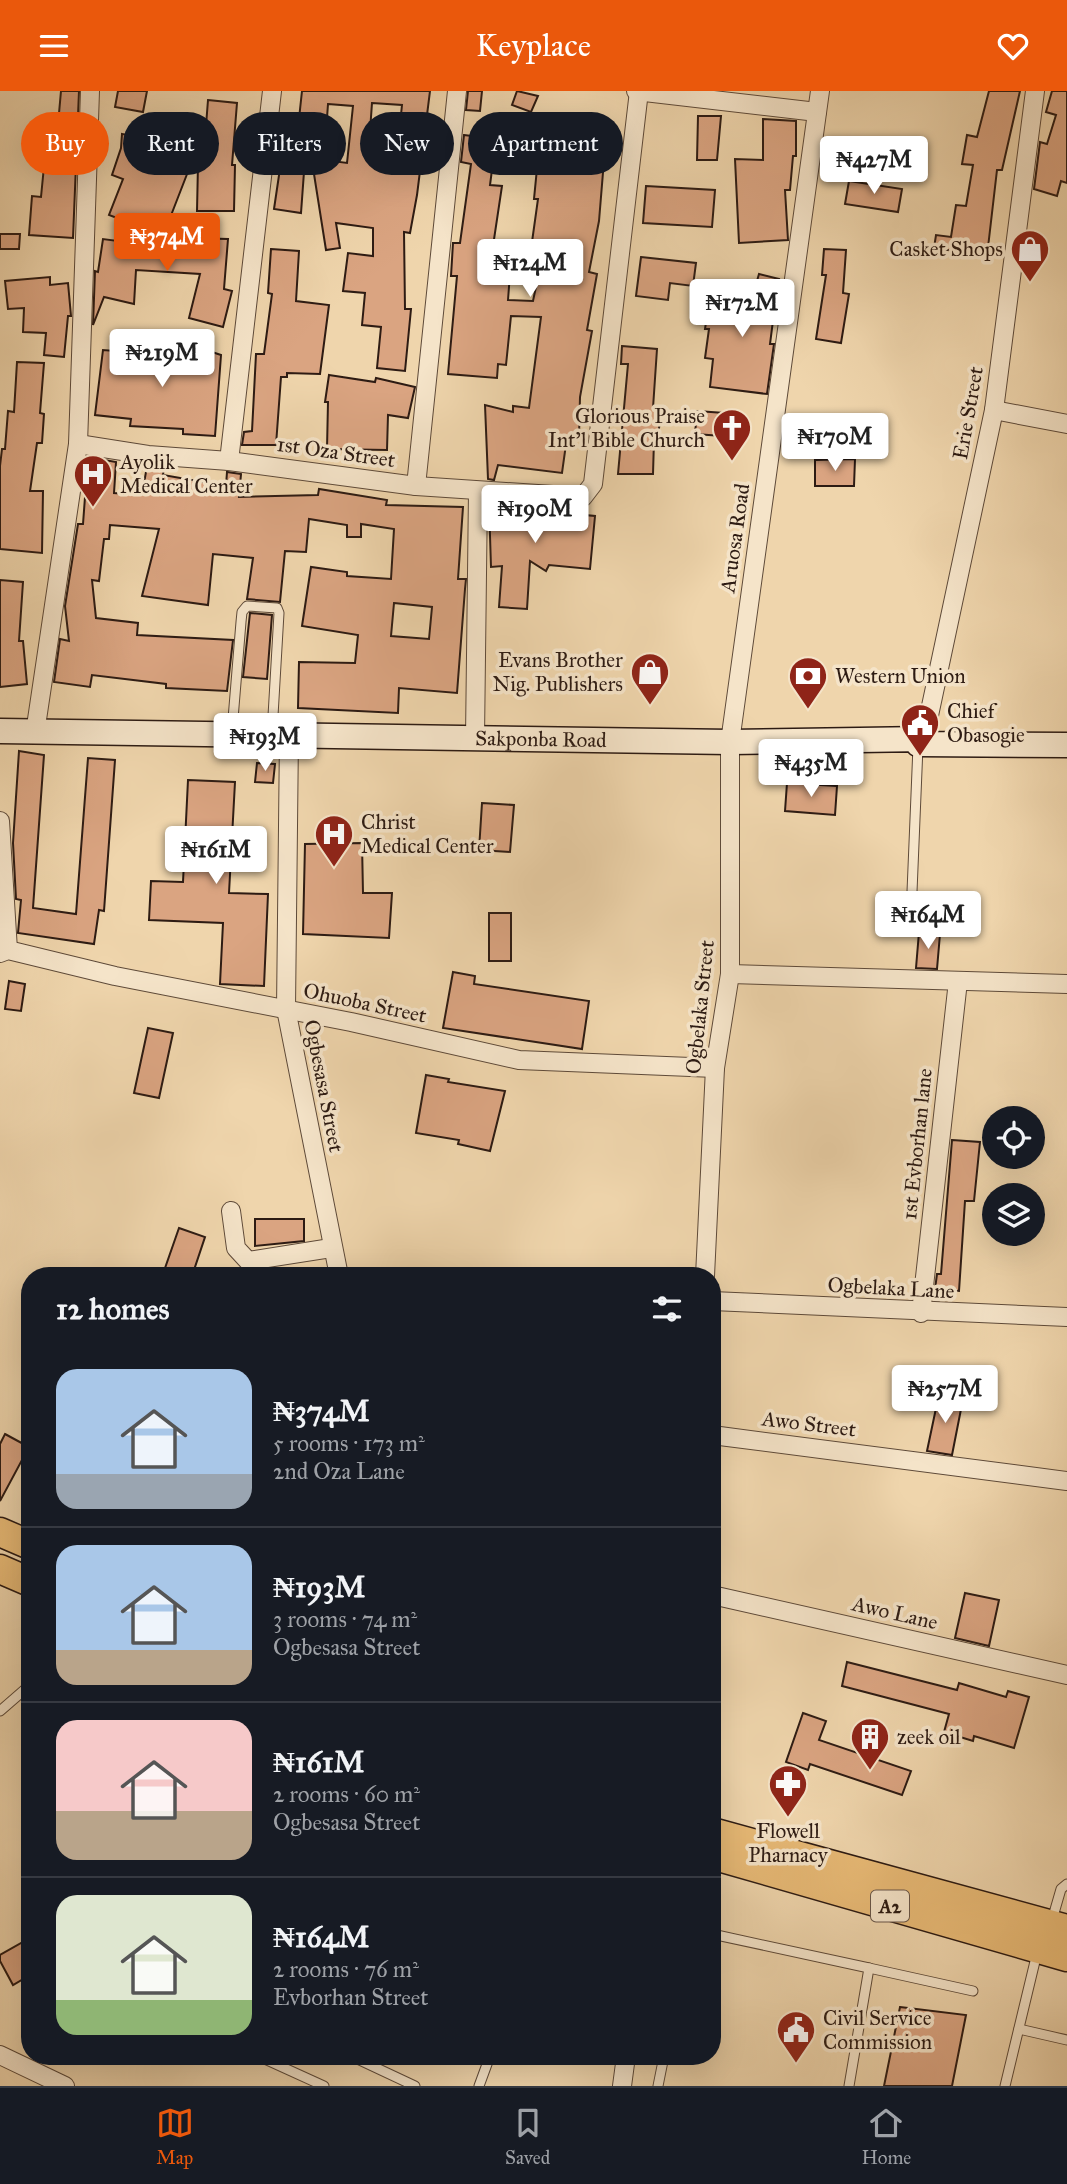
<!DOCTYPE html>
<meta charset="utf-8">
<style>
:root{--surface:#171b24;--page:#20242c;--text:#f1f3f6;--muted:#9ea1a6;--line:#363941;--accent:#ea580c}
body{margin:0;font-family:"IM FELL Great Primer",serif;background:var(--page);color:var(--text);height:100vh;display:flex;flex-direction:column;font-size:26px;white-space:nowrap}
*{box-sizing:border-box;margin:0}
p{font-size:23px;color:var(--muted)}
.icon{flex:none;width:38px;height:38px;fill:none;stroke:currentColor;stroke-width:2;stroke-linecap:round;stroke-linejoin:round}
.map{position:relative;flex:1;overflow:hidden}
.sheet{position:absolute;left:21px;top:1176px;width:700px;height:798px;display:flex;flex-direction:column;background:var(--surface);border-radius:28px;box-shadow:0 7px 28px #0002}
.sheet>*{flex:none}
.hud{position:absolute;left:21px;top:21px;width:700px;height:63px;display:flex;gap:14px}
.buttons{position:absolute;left:982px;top:1015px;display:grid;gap:14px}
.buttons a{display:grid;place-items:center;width:63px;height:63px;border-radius:50%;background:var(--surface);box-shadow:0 7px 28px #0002;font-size:35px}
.price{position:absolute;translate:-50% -60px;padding:0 16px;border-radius:7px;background:#fff;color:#222;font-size:23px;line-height:46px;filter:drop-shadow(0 2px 4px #0008)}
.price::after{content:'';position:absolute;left:50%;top:42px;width:21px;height:16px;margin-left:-10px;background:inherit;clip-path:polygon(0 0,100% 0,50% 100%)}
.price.current{background:var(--accent);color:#fff}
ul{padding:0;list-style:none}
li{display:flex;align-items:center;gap:21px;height:175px;padding:0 35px}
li+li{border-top:2px solid var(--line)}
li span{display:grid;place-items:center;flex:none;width:196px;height:140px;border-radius:21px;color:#555}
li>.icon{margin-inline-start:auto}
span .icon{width:84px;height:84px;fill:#fffc;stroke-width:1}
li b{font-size:30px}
h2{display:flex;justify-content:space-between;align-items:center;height:84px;padding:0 35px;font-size:30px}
.pill{padding:0 24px;border-radius:32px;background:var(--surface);box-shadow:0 7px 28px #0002;font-size:24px;line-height:63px}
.pill.current{background:var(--accent);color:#fff}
header{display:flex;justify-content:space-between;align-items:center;height:91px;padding:0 35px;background:var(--accent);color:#fff;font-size:32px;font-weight:600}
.tabs{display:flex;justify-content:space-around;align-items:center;height:98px;border-top:2px solid var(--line);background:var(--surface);font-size:19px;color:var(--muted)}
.tabs a{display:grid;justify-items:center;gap:4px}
.tabs .current{color:var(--accent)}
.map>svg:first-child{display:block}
.building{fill:#daa481;stroke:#2d1b13;stroke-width:2;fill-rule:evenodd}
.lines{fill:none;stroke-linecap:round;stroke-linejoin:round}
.service-casing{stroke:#5e4a39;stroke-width:11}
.minor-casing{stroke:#5e4a39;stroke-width:20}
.secondary-casing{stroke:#2d1b13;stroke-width:27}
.trunk-casing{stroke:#2d1b13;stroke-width:31}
.service{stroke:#f5e4c9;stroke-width:9}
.minor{stroke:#f5e4c9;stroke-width:18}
.secondary{stroke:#f5e4c9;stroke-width:24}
.trunk{stroke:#e8ba76;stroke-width:28}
.labels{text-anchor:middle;stroke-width:7;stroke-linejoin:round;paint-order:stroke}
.shield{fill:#f5e4c9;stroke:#69574a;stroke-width:2}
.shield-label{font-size:19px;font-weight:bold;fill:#2d1b13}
.poi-label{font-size:21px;fill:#2d1b13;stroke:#f5e4c9;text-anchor:start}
.street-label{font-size:21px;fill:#2d1b13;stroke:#f5e4c9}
</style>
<header><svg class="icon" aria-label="menu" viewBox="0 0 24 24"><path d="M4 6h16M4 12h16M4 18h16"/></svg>Keyplace<svg class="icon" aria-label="heart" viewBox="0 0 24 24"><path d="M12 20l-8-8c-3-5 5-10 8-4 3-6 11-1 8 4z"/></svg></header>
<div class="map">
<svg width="1067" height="1995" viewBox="0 0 1067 1995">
<rect width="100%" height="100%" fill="#efd5ac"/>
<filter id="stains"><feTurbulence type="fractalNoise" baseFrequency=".00286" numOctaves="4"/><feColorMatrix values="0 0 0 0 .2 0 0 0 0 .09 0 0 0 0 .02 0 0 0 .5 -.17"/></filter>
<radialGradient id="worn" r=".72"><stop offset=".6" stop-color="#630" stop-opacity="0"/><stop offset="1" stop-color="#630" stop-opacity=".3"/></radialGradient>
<g class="building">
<path d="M61,0H79L73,147L29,144L32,105L41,106L46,55L56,56Z"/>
<path d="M118,0H147L143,21L115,16Z"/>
<path d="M302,0H430L417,104L410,142L404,141L405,218H411L405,280L377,277L381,236L362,234L365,202L343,200L348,162L373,165V137L336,132L340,157L326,159L311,64L295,65ZM372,12L402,14L399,43L370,40ZM328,13L353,15L347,72L324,69Z"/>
<path d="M468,0H482L480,20L466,19Z"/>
<path d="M517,0L538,5L531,21L512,14Z"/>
<path d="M989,0H1020L1002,79H997L987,165L934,157L936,144L951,146L956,114L966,115L973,74L962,73L967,44L977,46Z"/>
<path d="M1052,0H1067V92L1061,90L1057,105L1034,98L1040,51L1047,53L1056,24L1046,21Z"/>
<path d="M208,9L237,12L232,74H235L234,120H197L198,73H203Z"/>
<path d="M698,25H721L717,69H697Z"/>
<path d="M763,28L796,30V65H793L790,99H785L788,149L739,152L735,68L763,69Z"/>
<path d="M122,43L163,50L162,70L189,78L163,145L109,124L123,88L112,84L121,57Z"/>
<path d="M464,44L496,48L490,94L502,95L493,155L512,156L508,209L533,210L545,153L532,151L538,108H534L540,47L605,57L599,130L589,181L597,183L587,239L592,240L580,306L579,346H567L562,382L498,374L494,389L488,388L485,314L513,321V315L529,317L541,226L511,225L506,274L498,273L497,287L448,283L457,185H451L453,152H460L471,73L461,71Z"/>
<path d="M282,64L305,67L301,122L274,118Z"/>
<path d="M849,90L902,98L898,121L845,113Z"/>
<path d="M646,95L715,99L712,136L643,132Z"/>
<path d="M0,143H20L19,158H0Z"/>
<path d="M189,147L228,148L224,198L232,200L223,236L189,227L200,183L136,179L134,213L104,206L93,234L95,180L98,181L103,148L186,159Z"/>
<path d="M271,158L299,160L296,210L329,214L320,283L287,282V286H281L276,354H242L244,341L252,340L256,263H264L272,203L268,202Z"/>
<path d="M824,158L846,159L843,202L849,203L841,252L816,248L826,184H822Z"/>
<path d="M641,166L696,172L693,195L670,192L668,209L636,205Z"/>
<path d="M759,183L779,188L772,214H775L770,253H774L767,303L710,296L713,268L705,267L709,238H705L710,205L751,211Z"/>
<path d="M50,186V194L68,192L71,225H68L64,266L44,264L46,242L23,241L24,217L8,218L5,190Z"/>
<path d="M185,252L221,264L215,345L183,343V338L130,335L131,328L95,324L103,259L180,265Z"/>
<path d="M622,255L657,258L653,317L662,318L657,350L654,349L653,383H618L628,273H621Z"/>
<path d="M17,271L44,272L40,322L44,323L42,352H37L30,400H43L42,462L0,458V375L2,358H5L8,320L14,321Z"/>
<path d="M329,284L375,291L376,287L415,296L408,327L388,324L387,359L327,358L328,311H325Z"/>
<path d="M697,320L738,323L736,346L695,343Z"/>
<path d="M88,366L116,371L114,402L142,404L147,375L164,377L163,384L226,395L227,381L241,383L239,406L318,404L319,398L387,409L386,414L463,416L458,488H466L465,498L457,602L399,597L398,622L298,617L299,571L355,572L358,544L302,535L311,476L347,481V485L391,488L394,438L361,433V446H347V434L309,428L306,461L285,460L280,511L247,508L253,467L213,463L208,514L142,505L159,438L110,434L109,448H104L99,490L92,489L96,527L138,532L137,544L233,549L227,600L166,597V593L92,584L90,596L54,591L60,548L69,550L65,515L78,433H83ZM394,512L432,516L429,548L391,545Z"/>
<path d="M855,368L854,395H815V369Z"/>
<path d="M489,413L552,415V421L595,425L590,478L549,474L546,480L530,470L527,518L499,516L502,475L491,476Z"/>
<path d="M0,489L23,491L19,550H23L27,593L0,596Z"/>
<path d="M250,522L272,524L267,588L243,586Z"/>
<path d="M19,660L44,664L33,817L76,823L88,667L115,669L104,820L99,819L94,853L18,842L21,809L16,808L13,752Z"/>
<path d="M257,672L275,673L273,692L255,691Z"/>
<path d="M188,689L235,691L229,802L268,803L264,895L220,893L223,832L149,829L151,790L183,791Z"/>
<path d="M787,692L837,695L835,724L785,720Z"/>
<path d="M482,712L514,714L510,761L479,759Z"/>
<path d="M362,752L363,802H392L389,847L303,843L305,753Z"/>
<rect x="489" y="822" width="22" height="48"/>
<path d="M919,841L940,843L937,878L916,877Z"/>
<path d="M453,881L475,885L474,893L589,910L582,958L443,937Z"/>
<path d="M9,890L25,893L21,920L5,918Z"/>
<path d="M148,937L173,942L159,1007L134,1002Z"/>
<path d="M426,984L449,988L448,991L505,1000L490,1060L458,1053L459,1049L416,1042Z"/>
<path d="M952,1049L980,1051L974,1110H965L959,1200L935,1198L937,1183H941Z"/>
<path d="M255,1128H304V1150L255,1155Z"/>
<path d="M179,1137L205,1146L192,1185L164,1180Z"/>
<path d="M939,1303L963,1308L952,1364L927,1360Z"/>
<path d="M5,1343L29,1356L0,1410V1353Z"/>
<path d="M965,1502L999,1509L989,1555L955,1547Z"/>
<path d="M847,1571L957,1599L959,1592L1006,1606L1008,1600L1029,1606L1014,1657L974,1645L973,1650L944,1641L949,1623L842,1595Z"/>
<path d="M803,1622L826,1630L819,1649L911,1680L902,1704L810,1673L808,1679L786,1671Z"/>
<path d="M30,1847V1884L13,1894L0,1870V1864Z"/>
<path d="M900,1916L966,1924L952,1995H884Z"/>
</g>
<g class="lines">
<g class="service-casing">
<g id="service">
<path d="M232,640L241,531L242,521L247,515L277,517L279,522L272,642"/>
<path d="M912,801L918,655"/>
<path d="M0,1620L30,1594"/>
<path d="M1052,1829L1061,1798L1067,1793"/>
<path d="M712,1843L869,1877L849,1995"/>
<path d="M869,1877L973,1900"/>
<path d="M1019,1938L1067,1949"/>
<path d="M258,1965L324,1995"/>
<path d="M351,1965L415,1995"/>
<path d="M479,1995L490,1965"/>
<path d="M658,1995L664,1965"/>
<path d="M1005,1995L1037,1862"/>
</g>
</g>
<g class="minor-casing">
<g id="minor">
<path d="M636,0L817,21"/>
<path d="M994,319L1067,333"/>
<path d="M78,353L148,364L229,370L416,395L583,406L593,393L639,0"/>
<path d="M229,370L272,0"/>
<path d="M416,395L457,0"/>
<path d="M35,642L78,353L90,0"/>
<path d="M289,644L286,918L339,1185"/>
<path d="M475,647L478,400"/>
<path d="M924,648L994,319L1035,0"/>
<path d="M0,730L8,859"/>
<path d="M0,862L8,859L115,885L351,931L519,969L715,977"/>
<path d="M730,883L1067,893"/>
<path d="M231,1120L236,1157L248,1170L331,1157"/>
<path d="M705,1185L715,977L730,883V651L820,0"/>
<path d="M712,1210L1067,1226"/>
<path d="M921,1222L958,890"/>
<path d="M712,1344L1067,1390"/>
<path d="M712,1504L1067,1584"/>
<path d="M0,1964L65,1995"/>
<path d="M622,1995L626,1965"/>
</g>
</g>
<g class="secondary-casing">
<g id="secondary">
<path id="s1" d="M0,640L730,651L924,648L918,653L1067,654"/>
</g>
</g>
<g class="trunk-casing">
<g id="trunk">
<path d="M0,1441L30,1454"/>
<path d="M0,1478L30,1491"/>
<path d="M712,1741L1067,1838"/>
<path d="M712,1764L1067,1866"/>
</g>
</g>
<use href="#service" class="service"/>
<use href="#minor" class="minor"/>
<use href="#secondary" class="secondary"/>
<use href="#trunk" class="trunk"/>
</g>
<defs>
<g id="shop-pin" transform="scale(2.0125)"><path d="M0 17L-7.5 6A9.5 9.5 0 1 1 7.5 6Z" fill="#8f2418" stroke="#f5e4c9"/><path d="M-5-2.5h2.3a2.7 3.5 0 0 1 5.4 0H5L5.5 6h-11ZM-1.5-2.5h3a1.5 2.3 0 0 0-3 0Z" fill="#fff"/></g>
<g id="church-pin" transform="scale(2.0125)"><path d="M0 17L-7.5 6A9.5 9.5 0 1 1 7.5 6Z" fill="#8f2418" stroke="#f5e4c9"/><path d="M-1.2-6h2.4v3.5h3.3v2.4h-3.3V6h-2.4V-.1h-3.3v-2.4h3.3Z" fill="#fff"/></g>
<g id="hospital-pin" transform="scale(2.0125)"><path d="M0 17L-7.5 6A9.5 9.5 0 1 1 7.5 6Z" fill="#8f2418" stroke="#f5e4c9"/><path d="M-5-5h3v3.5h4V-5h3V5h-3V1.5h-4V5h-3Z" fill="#fff"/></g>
<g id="bank-pin" transform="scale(2.0125)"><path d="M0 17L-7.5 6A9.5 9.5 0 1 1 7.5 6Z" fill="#8f2418" stroke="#f5e4c9"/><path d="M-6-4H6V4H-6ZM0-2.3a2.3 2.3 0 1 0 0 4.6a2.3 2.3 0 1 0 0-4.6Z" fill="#fff"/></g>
<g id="civic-pin" transform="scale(2.0125)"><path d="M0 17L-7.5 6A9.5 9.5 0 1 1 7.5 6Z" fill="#8f2418" stroke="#f5e4c9"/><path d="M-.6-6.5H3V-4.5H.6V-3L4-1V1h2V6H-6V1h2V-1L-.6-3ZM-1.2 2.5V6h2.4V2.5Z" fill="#fff"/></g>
<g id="building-pin" transform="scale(2.0125)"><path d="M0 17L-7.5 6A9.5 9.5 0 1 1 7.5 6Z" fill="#8f2418" stroke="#f5e4c9"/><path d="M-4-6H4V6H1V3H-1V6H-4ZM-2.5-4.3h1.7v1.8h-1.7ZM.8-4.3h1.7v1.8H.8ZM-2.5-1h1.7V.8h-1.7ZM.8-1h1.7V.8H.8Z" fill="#fff"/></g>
<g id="pharmacy-pin" transform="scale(2.0125)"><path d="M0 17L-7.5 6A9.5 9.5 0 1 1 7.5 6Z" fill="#8f2418" stroke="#f5e4c9"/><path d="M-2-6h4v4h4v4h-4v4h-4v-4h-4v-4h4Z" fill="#fff"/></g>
</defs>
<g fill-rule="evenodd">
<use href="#shop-pin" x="1030" y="158"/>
<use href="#church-pin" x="732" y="337"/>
<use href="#hospital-pin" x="93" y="383"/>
<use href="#shop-pin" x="650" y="581"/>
<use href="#bank-pin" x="808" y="585"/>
<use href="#civic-pin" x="920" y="632"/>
<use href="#hospital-pin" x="334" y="743"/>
<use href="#building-pin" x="870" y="1646"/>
<use href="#pharmacy-pin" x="788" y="1693"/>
<use href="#civic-pin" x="796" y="1939"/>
</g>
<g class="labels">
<rect class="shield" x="871" y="1799.5" width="38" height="31" rx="5"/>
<g class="shield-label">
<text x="890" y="1822">A2</text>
</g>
<g class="poi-label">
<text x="1003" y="165" text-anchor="end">Casket Shops</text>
<text x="705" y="332" text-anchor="end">Glorious Praise<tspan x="705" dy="24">Int'l Bible Church</tspan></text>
<text x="120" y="378">Ayolik<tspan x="120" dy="24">Medical Center</tspan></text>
<text x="623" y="576" text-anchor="end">Evans Brother<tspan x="623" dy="24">Nig. Publishers</tspan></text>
<text x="835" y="592">Western Union</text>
<text x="947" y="627">Chief<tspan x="947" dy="24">Obasogie</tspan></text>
<text x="361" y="738">Christ<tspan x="361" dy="24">Medical Center</tspan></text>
<text x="897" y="1653">zeek oil</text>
<text x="788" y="1747" text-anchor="middle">Flowell<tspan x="788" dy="24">Pharnacy</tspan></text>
<text x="823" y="1934">Civil Service<tspan x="823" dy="24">Commission</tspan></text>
</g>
<g class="street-label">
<text transform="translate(968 322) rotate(-80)" y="7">Erie Street</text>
<text transform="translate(336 361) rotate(8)" y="7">1st Oza Street</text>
<text transform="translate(735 447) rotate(-82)" y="7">Aruosa Road</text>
<text dy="7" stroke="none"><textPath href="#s1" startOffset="541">Sakponba Road</textPath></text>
<text transform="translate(365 912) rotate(12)" y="7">Ohuoba Street</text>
<text transform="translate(700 916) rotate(-84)" y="7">Ogbelaka Street</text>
<text transform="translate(324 995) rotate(79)" y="7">Ogbesasa Street</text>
<text transform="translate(917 1053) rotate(-84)" y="7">1st Evborhan lane</text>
<text transform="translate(891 1197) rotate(3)" y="7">Ogbelaka Lane</text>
<text transform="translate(809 1333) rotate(7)" y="7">Awo Street</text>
<text transform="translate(895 1522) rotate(13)" y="7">Awo Lane</text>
</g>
</g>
<rect width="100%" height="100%" filter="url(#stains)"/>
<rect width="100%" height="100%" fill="url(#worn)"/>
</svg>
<div class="buttons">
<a><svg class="icon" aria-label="locate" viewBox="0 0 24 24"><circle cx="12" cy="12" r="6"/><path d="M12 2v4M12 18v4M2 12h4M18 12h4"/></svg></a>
<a><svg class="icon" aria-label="layers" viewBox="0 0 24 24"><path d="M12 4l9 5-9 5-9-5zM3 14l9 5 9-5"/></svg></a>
</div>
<b class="price" style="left:874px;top:105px">₦427M</b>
<b class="price current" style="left:167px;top:182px">₦374M</b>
<b class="price" style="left:530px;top:208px">₦124M</b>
<b class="price" style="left:742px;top:248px">₦172M</b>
<b class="price" style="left:162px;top:298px">₦219M</b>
<b class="price" style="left:835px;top:382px">₦170M</b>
<b class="price" style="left:535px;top:454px">₦190M</b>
<b class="price" style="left:265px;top:682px">₦193M</b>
<b class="price" style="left:811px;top:708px">₦435M</b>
<b class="price" style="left:216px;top:795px">₦161M</b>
<b class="price" style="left:928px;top:860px">₦164M</b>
<b class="price" style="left:945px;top:1334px">₦257M</b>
<div class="hud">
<a class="pill current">Buy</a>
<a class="pill">Rent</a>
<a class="pill">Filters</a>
<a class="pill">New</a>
<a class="pill">Apartment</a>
</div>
<section class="sheet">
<h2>12 homes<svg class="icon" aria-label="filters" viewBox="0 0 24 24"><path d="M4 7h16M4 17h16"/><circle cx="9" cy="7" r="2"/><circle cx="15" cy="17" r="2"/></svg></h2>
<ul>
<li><span style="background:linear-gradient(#a9c7e8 75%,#9aa5b1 0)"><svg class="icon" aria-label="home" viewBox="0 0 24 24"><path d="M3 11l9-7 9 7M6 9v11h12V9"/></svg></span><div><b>₦374M</b><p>5 rooms · 173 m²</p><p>2nd Oza Lane</p></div></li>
<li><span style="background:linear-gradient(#a9c7e8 75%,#b9a48a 0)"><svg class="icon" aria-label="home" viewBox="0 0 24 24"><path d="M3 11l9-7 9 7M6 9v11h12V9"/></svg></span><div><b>₦193M</b><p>3 rooms · 74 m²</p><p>Ogbesasa Street</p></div></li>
<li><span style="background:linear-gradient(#f6c9c9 65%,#b9a48a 0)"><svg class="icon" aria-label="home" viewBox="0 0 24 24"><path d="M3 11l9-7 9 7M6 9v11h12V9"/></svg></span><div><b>₦161M</b><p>2 rooms · 60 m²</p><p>Ogbesasa Street</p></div></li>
<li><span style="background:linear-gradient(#dfe7d0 75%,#8fb573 0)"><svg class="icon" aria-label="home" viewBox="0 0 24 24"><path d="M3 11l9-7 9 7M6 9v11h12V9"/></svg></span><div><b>₦164M</b><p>2 rooms · 76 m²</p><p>Evborhan Street</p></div></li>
</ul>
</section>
</div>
<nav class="tabs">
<a class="current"><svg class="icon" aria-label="map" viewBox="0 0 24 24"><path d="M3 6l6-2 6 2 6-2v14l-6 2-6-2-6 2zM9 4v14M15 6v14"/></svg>Map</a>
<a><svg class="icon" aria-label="saved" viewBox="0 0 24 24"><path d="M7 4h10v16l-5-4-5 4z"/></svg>Saved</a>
<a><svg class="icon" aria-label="home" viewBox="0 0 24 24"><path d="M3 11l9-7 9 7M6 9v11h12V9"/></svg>Home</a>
</nav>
